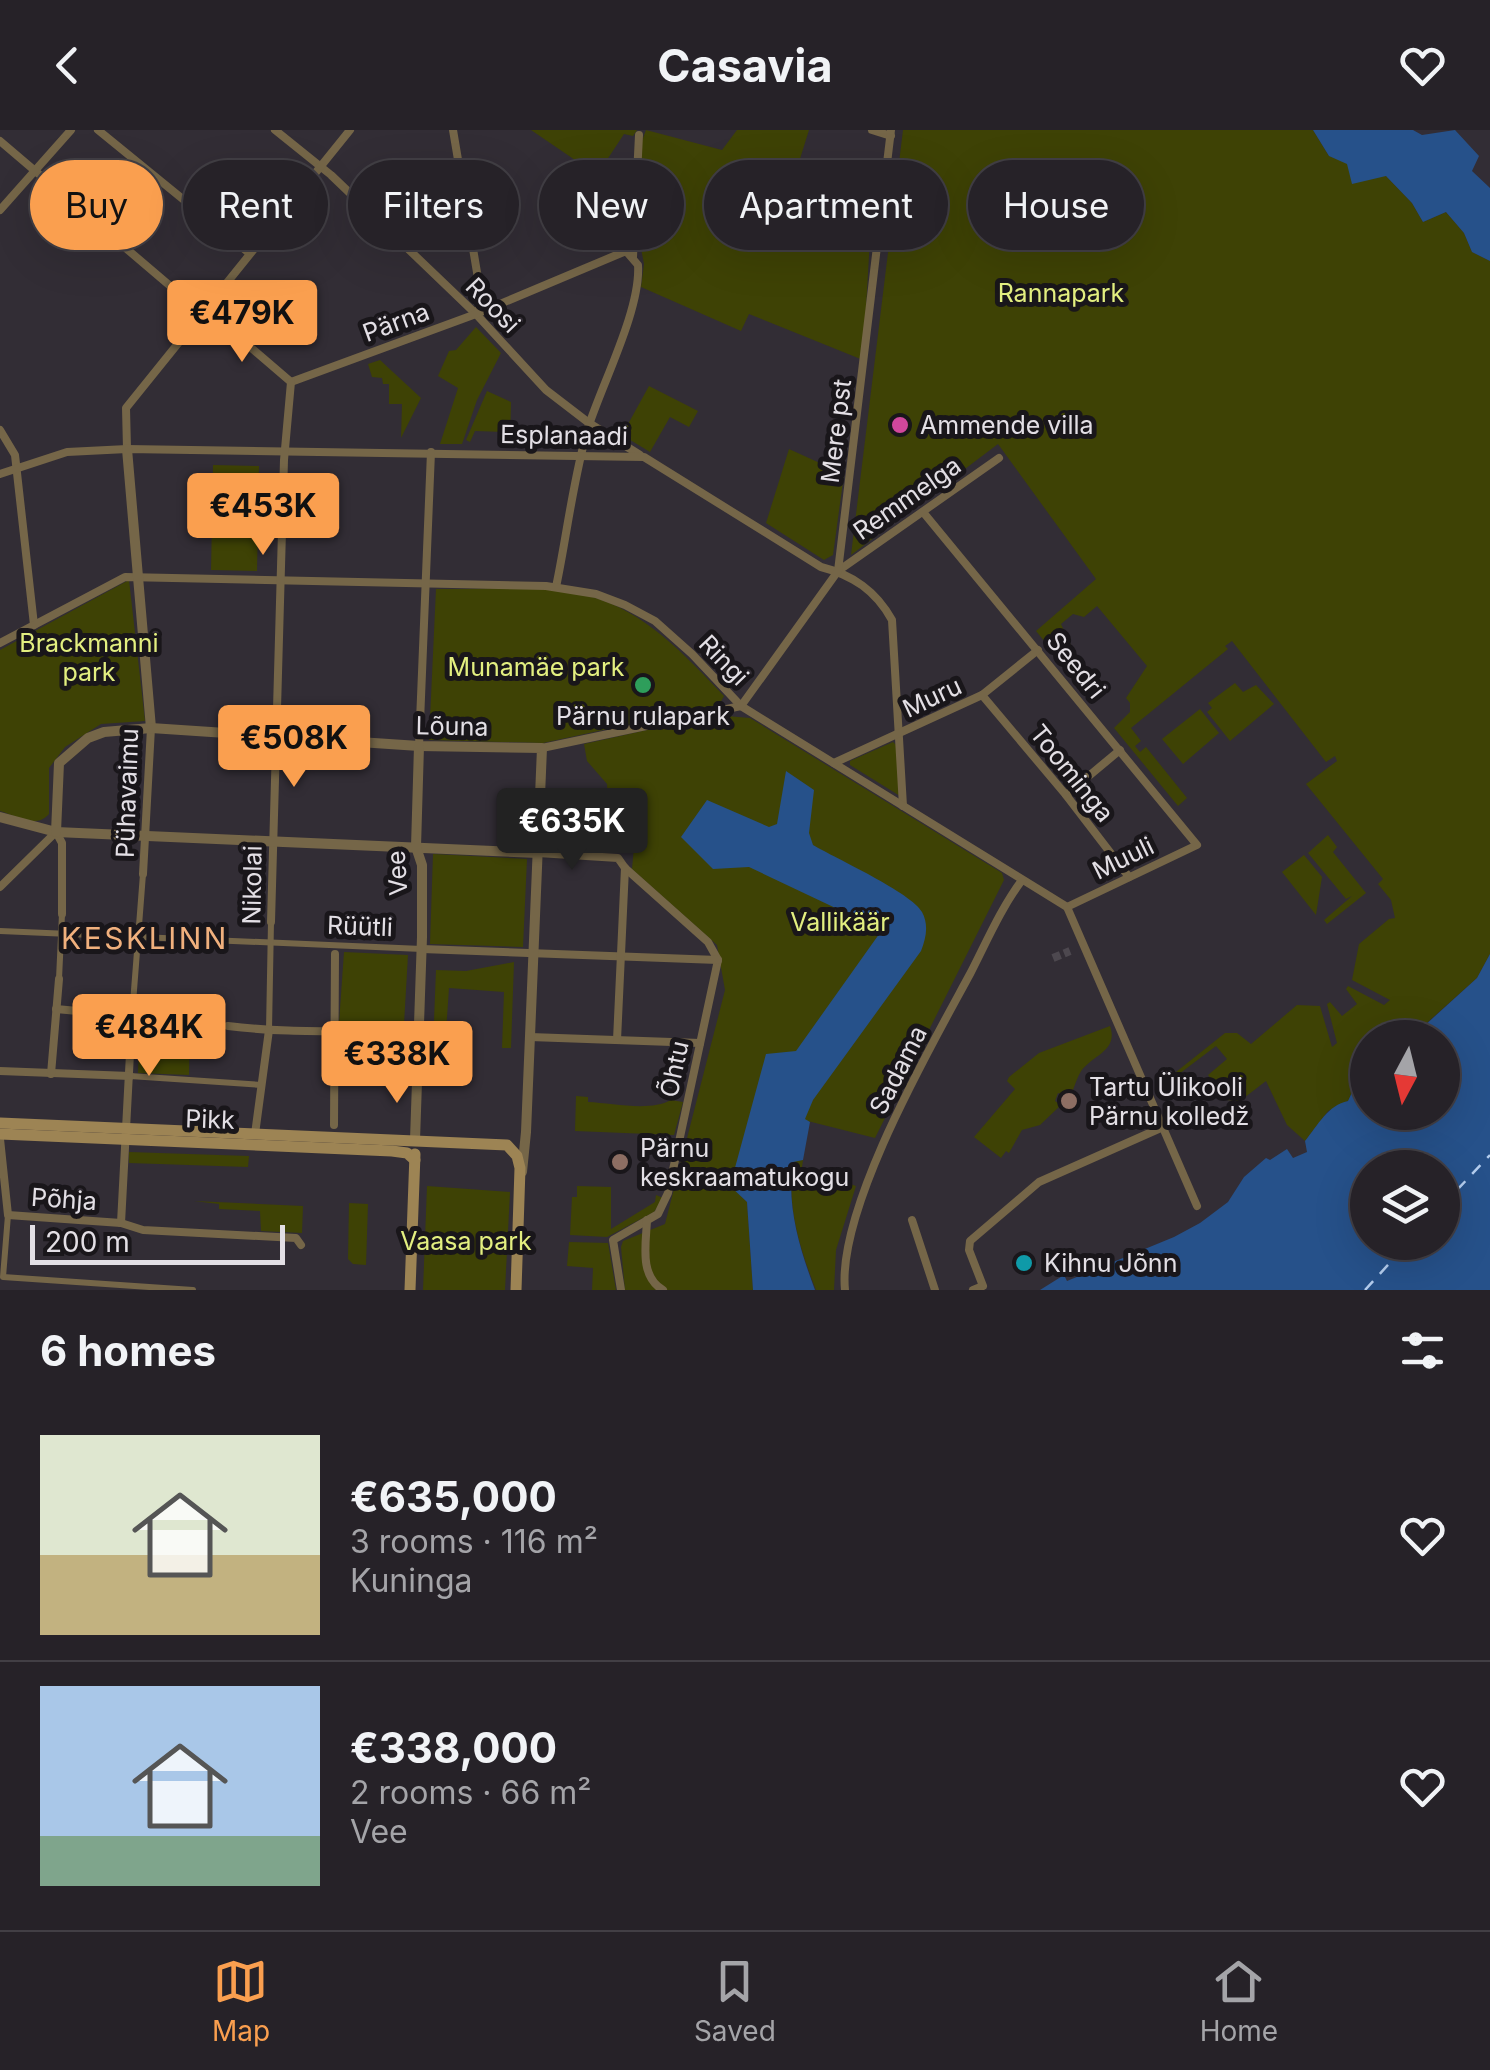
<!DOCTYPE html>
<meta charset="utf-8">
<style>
:root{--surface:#262228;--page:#322f34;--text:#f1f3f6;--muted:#a4a4a8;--line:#423f45;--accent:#fa9f4f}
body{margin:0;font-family:Inter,sans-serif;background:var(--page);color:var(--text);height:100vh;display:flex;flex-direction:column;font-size:38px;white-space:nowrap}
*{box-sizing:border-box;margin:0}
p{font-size:32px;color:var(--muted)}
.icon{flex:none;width:55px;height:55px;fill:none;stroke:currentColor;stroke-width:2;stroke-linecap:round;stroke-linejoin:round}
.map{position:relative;height:1160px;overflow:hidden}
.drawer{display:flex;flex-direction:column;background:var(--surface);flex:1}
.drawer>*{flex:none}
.hud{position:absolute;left:30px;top:30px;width:1430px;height:90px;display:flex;gap:20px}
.needle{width:65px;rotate:187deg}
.controls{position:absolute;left:1350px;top:890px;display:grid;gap:20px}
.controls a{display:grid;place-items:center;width:110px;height:110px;border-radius:50%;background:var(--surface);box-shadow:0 10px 40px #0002,0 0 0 2px var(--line);font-size:50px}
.scale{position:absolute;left:30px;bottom:25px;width:255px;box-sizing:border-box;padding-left:10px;border:5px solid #e3dfe5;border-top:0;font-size:28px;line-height:35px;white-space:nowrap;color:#e3dfe5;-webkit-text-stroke:8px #19161a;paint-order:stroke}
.price{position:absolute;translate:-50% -85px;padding:0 22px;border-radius:10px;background:var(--accent);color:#111;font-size:32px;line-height:65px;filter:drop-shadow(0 2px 5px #0008)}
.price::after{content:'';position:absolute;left:50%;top:60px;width:30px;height:22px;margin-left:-15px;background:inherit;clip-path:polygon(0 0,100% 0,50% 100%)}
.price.selected{background:#222;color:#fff}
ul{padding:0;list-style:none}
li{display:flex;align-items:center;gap:30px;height:250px;padding:0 40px}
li+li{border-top:2px solid var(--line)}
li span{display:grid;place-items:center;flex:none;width:280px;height:200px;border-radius:0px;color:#555}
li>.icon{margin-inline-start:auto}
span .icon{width:120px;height:120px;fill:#fffc;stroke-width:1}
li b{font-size:42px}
h2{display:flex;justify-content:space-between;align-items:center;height:120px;padding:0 40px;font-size:42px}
.chip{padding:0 35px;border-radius:45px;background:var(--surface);box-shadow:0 10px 40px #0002,0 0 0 2px var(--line);font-size:35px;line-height:90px}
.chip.selected{background:var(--accent);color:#111}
header{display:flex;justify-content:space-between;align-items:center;height:130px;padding:0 40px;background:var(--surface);font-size:45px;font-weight:700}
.tabs{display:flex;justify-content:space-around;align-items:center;height:140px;border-top:2px solid var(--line);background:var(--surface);font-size:28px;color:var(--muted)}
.tabs a{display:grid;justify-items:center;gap:5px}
.tabs .selected{color:var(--accent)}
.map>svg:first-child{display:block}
.green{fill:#3e4205}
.water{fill:#26518a;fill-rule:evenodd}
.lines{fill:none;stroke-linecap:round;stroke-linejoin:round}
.ferry{stroke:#b4cdee;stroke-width:2.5;stroke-dasharray:12 10;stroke-linecap:butt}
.minor-tunnel{stroke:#4d484f;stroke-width:8;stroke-dasharray:8 4;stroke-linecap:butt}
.pedestrian{stroke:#756648;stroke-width:6}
.minor{stroke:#756648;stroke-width:8}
.tertiary{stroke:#756648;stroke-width:10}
.secondary{stroke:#9d8454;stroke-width:11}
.hotel-dot{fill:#d1479c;stroke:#19161a;stroke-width:4}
.leisure-dot{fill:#2e9e5b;stroke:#19161a;stroke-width:4}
.education-dot{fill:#8d6e63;stroke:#19161a;stroke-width:4}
.culture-dot{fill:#0f9aa8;stroke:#19161a;stroke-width:4}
.labels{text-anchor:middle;stroke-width:10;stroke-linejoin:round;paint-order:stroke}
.park-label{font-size:25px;fill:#e3ef80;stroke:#19161a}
.street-label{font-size:25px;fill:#e3dfe5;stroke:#19161a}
.poi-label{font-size:25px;fill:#e3dfe5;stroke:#19161a;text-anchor:start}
.quarter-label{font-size:30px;letter-spacing:2.5px;fill:#f0b07d;stroke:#19161a}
</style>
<header><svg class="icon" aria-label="back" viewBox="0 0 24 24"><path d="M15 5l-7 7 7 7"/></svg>Casavia<svg class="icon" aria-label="heart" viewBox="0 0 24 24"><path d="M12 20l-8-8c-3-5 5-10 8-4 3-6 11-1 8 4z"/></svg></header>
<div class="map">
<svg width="1490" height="1160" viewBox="0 0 1490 1160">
<rect width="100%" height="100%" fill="#322d35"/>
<g class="green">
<path d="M531,0H637L633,6L624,4L597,45Z"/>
<path d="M646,0L722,20L737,0H809L789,64L871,91L863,230L749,184L741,201L641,157L644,134L638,103L642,11Z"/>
<path d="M903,0H1313L1329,26L1386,46L1412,73L1423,92L1446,82L1464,103L1472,122L1490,131V824L1477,848L1411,907L1368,908L1367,946L1355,956L1348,971L1328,981L1305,1011L1287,995L1266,951L1240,971L1226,970L1208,945L1227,929L1216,916L1179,944L1176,942L1225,903H1237L1251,914L1297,875L1320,876L1332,917L1337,913L1327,874L1330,872L1342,886L1357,874L1346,859L1348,856L1384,875L1390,870L1352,850L1359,814L1389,789L1395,788L1391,770L1378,754L1383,749L1306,654L1337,631L1335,626L1326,632L1232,511L1225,516L1228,519L1131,598L1141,611L1135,616L1140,622L1146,617L1187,668L1178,676L1114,598L1130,582V573L1126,568L1147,536L1097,476L1084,487L1073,484L1061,494L1081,537L1072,545L1036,501L1096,449L998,314L851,425Z"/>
<path d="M476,197L501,223L477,270L462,314H440L458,258L438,246L449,221L456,220Z"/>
<path d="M380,230L421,268L401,308L402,274H389V254H383L382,248L372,247L368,234Z"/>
<path d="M649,256L698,281L689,297L670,287L650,322L622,305Z"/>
<path d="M487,261L511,272L510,316H506L505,302L475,301L470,312L466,310Z"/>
<path d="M789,319L844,344L833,425L824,430L766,393Z"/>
<path d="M213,335L259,336L258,385L212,384Z"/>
<path d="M212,391L258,392L257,441L211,440Z"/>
<path d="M129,450L145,591L101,594L65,617L49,638V684C36,699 17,686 0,681V520Z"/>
<path d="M436,459C483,460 545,454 589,466C645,481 685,525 724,566L719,575L543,613L429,610Z"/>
<path d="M1235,553L1243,562L1256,555L1274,574L1230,611L1207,582L1212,578L1208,573Z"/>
<path d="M1200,579L1219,603L1183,634L1162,609Z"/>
<path d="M715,585L750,588L1002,743L1004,750L875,1008L752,977L731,1056L747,1072L753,1160H625L621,1117L623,1111L665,1094L725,860L717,815L632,739L634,717L614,698V685L608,679L607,654L587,631L584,614Z"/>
<path d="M893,612L896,615L900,666L850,635V631Z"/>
<path d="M1328,705L1337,717L1333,722L1366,763L1327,794L1324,790L1352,766L1346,769L1308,723Z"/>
<path d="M433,724L527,729L523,817L430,814Z"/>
<path d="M1304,725L1322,747L1316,785L1282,742Z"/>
<path d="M344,822L408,825L404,894L339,893Z"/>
<path d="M514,832L511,918H502L504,862L449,858L445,917L433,916L436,840L466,841Z"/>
<path d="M140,892L190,895L189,945L138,943Z"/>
<path d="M1110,896C1119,922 1091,925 1080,943C1076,950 1073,961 1070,968L1058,963L1055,971L1061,975L1040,995L1022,1000L1009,1023L1006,1021L1001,1028L974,1007L1015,959L1007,951L1009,947L1039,923Z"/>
<path d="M576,966L588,967V972C612,973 650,982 671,970L683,972L674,1005L575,1001Z"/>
<path d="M129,1022L249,1026L248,1037L129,1033Z"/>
<path d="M803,1030L802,1037L856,1056L836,1120L834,1160H816C800,1119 786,1075 793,1031Z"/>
<path d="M427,1056L510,1062L505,1160H423Z"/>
<path d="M577,1056L611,1057V1099L655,1072L656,1065L663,1068L654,1082L607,1107L570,1105L572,1067H577Z"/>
<path d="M194,1071L303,1076L302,1103L261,1101L260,1081L219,1079V1074Z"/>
<path d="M349,1073L368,1074L366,1135L353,1134L348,1129Z"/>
<path d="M569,1112L608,1113L616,1160H592L593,1138L567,1136Z"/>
</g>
<g class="water">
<path d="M1313,0H1413L1422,5L1455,0L1479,26L1472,41L1490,58V131L1472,122L1464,103L1446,82L1423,92L1412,73L1386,46L1352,54L1347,34L1329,26Z"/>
<path d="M786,641L814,660L809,703L813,715C835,728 912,763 922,782C929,795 926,808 921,821L813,970L805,989L810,992L803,1030L793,1032C786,1075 800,1120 815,1160H753L747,1072L730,1056L766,924L796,921L882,800L749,737L713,739L681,707L707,670L769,697L777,694Z"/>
<path d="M1490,824V1160H1040L1064,1145L1067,1151L1174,1107L1200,1093L1228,1072L1244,1047L1266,1028L1270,1030L1287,1019L1293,1028L1307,1022L1305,1011C1318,995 1328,975 1348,971L1355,956L1367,946L1368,982H1442V908L1412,907L1477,848ZM1368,1038H1442V1112H1368Z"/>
</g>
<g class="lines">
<g class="ferry">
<path d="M1442,1076L1490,1025"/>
<path d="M1365,1160L1409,1112"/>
</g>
<path class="minor-tunnel" d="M1053,828L1070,821"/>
<g class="pedestrian">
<path d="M143,744L132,886L228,896"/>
<path d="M0,801L422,819"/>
<path d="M59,849L62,784"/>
<path d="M269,900L271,792"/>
<path d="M130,946L262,955"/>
<path d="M8,1085L3,1147L193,1160"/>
</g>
<g class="minor">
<path d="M98,0L249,123"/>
<path d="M275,0L331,45L476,184L546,260L589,293L640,325"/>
<path d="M453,0L482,172L477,182"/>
<path d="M872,0L891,6"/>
<path d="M0,11L189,172L214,186L291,252"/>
<path d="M0,80L71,0"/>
<path d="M633,127L639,5"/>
<path d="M291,252L476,184L626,121L638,135C641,179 602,254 588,298C573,349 567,405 556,457"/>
<path d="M0,300L15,325L34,495"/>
<path d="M127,319L126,278L350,0"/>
<path d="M0,344L67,322L127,319L644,327L821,437C853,445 876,461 892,490L903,676"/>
<path d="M923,382L1197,715L1067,777"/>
<path d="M838,441L999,328"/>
<path d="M0,513L125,447L546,456L596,464L625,475L655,491L692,524L741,576L1067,777L1197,1076"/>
<path d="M982,565L1066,665L1129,747"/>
<path d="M419,616L431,322"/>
<path d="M542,618L741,576L838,441L891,0"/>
<path d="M834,633L982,565L1038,520"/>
<path d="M1066,665L1120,620"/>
<path d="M538,723L618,728L625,738L708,812L718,830L668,1063L658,1084L613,1110L621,1160"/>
<path d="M143,744L151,598"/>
<path d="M0,757L56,702L62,713V784"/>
<path d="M271,792L284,330L291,252"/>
<path d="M422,819L718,830"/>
<path d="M56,879L132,886L121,1093"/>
<path d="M228,896C292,904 355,900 419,903"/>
<path d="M530,907L700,913"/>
<path d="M617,910L625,738"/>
<path d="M0,941L130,946"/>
<path d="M51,944L59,849"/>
<path d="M334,995L335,824"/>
<path d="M255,1004L269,900"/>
<path d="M0,1009L8,1085L121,1093L143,1100L296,1108L301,1115"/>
<path d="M647,1090C646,1114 639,1146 663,1160"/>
<path d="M912,1090L935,1160"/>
<path d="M845,1160C837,1079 930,918 970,844C986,813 1001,778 1022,750"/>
<path d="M973,1160L983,1156L969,1120L970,1111L1039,1052L1163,997"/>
</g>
<g class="tertiary">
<path d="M127,319L151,598"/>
<path d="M0,687L56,702L538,723"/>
<path d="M56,702L59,633L88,608L104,602L151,598L419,616L542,618L526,1002L522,1042"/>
<path d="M415,1010L422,807V735L416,717L419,616"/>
</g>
<g class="secondary">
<path d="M0,993L507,1015L517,1026L520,1038L516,1160"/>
<path d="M0,1004L392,1021L407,1023L415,1030"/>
<path d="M410,1160L415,1024"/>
</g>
</g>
<circle class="hotel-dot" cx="900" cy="295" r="10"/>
<circle class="leisure-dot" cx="643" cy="555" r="10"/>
<g class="education-dot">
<circle cx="1069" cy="971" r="10"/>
<circle cx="620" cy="1032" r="10"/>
</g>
<circle class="culture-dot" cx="1024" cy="1133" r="10"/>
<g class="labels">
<g class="park-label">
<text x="1061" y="172">Rannapark</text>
<text x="89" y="522">Brackmanni<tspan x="89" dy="29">park</tspan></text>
<text x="536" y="546">Munamäe park</text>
<text x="840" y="801">Vallikäär</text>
<text x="466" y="1120">Vaasa park</text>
</g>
<g class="street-label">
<text transform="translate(493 175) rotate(46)" y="9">Roosi</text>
<text transform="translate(396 192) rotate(-20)" y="9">Pärna</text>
<text transform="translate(836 301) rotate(-83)" y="9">Mere pst</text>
<text transform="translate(564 305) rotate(1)" y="9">Esplanaadi</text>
<text transform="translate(907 368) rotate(-35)" y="9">Remmelga</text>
<text transform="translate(724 530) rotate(46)" y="9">Ringi</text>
<text transform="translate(1076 535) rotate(51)" y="9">Seedri</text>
<text transform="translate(932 567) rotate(-25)" y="9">Muru</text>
<text transform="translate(452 596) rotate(1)" y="9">Lõuna</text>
<text transform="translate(1072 643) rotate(51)" y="9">Toominga</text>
<text transform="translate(127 663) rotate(-88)" y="9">Pühavaimu</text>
<text transform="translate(1123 728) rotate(-26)" y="9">Muuli</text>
<text transform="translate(397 743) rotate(-94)" y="9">Vee</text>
<text transform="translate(252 755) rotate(-89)" y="9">Nikolai</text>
<text transform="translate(360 796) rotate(2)" y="9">Rüütli</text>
<text transform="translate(674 939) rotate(-78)" y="9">Õhtu</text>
<text transform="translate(898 940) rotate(-63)" y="9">Sadama</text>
<text transform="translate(210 989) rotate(2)" y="9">Pikk</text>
<text transform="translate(64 1069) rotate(4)" y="9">Põhja</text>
</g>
<g class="poi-label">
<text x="920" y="304">Ammende villa</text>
<text x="643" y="595" text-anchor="middle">Pärnu rulapark</text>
<text x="1089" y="966">Tartu Ülikooli<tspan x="1089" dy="29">Pärnu kolledž</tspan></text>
<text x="640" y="1027">Pärnu<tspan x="640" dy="29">keskraamatukogu</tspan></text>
<text x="1044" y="1142">Kihnu Jõnn</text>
</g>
<g class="quarter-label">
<text x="145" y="819">KESKLINN</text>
</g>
</g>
</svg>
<div class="controls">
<a><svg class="needle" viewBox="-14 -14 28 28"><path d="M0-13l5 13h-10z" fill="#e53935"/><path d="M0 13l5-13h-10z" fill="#a4a4a8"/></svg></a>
<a><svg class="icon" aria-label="layers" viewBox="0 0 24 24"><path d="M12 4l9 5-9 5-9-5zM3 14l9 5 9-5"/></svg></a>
</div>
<div class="scale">200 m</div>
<b class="price" style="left:242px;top:235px">€479K</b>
<b class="price" style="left:263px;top:428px">€453K</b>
<b class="price" style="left:294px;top:660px">€508K</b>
<b class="price selected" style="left:572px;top:743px">€635K</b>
<b class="price" style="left:149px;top:949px">€484K</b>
<b class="price" style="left:397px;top:976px">€338K</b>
<div class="hud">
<a class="chip selected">Buy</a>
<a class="chip">Rent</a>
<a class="chip">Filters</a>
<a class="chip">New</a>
<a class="chip">Apartment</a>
<a class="chip">House</a>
</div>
</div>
<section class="drawer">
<h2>6 homes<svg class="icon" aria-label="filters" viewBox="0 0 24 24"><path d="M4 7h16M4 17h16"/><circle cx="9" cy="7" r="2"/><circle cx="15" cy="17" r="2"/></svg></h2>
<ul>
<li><span style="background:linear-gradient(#dfe7d0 60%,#c2b280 0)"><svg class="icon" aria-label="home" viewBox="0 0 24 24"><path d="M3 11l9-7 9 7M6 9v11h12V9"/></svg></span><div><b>€635,000</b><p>3 rooms · 116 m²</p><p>Kuninga</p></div><svg class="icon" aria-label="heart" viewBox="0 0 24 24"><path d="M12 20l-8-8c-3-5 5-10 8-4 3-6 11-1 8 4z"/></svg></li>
<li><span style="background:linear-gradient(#a9c7e8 75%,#7fa58c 0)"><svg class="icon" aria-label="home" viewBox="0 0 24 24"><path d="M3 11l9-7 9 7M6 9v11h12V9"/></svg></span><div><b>€338,000</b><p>2 rooms · 66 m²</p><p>Vee</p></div><svg class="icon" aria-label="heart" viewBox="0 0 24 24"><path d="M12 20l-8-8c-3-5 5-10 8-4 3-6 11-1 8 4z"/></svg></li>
</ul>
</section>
<nav class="tabs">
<a class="selected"><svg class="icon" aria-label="map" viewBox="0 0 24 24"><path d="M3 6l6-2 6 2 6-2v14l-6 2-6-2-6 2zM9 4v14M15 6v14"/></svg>Map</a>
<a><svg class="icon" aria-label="saved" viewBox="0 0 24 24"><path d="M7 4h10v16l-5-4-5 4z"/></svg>Saved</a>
<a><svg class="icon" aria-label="home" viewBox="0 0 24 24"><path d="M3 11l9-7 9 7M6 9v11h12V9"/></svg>Home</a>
</nav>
